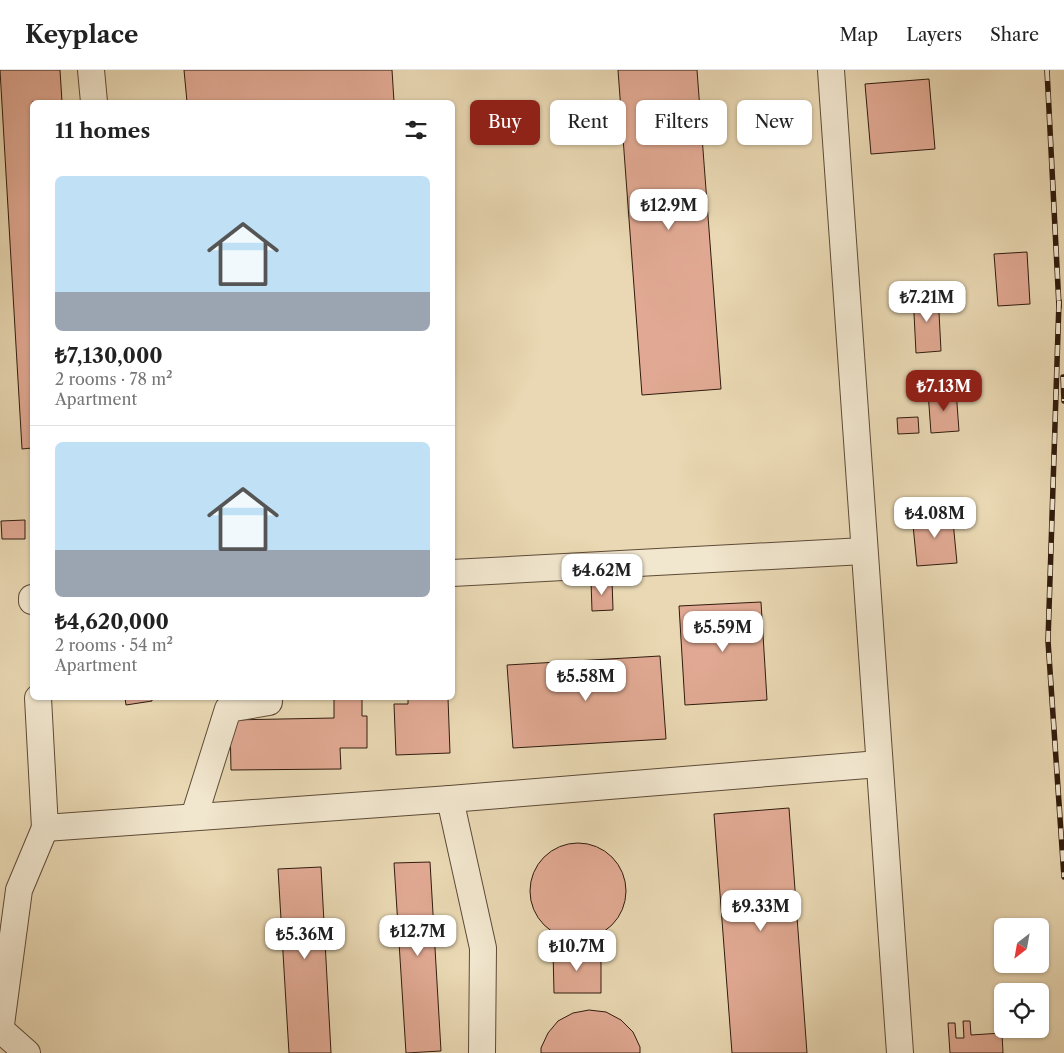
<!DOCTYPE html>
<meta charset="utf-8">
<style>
:root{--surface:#fff;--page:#f2f2f2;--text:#222;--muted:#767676;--line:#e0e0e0;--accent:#8f2418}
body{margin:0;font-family:"Libre Caslon Text",serif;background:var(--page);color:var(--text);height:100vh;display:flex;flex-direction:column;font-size:19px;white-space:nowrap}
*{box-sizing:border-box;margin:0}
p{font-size:16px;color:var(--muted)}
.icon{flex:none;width:28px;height:28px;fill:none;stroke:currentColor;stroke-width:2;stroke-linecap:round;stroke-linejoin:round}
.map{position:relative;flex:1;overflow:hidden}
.panel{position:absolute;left:30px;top:30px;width:425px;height:600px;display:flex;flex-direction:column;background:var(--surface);border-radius:8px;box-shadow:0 1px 4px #0004}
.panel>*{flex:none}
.hud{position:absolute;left:470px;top:30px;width:475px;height:45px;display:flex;gap:10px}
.needle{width:32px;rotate:211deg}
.tools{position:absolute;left:994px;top:848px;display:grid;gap:10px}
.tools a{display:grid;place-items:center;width:55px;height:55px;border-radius:8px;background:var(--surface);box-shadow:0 1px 4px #0004;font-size:25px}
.price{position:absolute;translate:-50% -42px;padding:0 11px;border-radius:10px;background:#fff;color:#222;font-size:16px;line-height:32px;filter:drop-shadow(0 1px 2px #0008)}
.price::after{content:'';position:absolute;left:50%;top:30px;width:15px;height:11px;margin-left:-8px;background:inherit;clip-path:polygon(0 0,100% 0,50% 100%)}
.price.selected{background:var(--accent);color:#fff}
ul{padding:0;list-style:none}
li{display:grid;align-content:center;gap:10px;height:265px;padding:0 25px}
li+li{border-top:1px solid var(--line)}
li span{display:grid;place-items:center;height:155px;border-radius:8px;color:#555}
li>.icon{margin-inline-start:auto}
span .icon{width:90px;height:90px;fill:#fffc;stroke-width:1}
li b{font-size:21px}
h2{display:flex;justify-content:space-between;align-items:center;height:60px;padding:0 25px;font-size:21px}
.tag{padding:0 18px;border-radius:8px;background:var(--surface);box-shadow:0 1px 4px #0004;font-size:18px;line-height:45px}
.tag.selected{background:var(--accent);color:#fff}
header{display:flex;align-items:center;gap:30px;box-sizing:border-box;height:70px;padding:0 25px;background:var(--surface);border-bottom:1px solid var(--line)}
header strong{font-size:24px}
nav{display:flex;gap:28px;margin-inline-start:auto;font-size:18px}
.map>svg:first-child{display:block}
.building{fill:#e1a993;stroke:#301c0e}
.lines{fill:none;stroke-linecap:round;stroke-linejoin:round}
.minor-casing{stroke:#5e4b37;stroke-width:28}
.minor{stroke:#f1e6ce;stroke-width:26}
.rail-casing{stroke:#301c0e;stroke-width:5.5}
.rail{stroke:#f1e6ce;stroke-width:4;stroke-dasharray:11;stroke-linecap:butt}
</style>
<header>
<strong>Keyplace</strong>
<nav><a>Map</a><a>Layers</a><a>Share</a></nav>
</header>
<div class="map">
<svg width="1064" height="983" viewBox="0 0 1064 983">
<rect width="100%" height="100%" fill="#e9d8b3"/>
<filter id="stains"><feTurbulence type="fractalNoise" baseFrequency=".004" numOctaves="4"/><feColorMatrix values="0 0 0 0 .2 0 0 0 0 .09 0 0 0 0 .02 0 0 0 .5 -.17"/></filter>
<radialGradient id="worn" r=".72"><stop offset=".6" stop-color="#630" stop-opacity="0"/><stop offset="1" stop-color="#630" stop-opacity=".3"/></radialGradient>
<g class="building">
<path d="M0,0H60L62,32H32V378L22,379Z"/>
<path d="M184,0H392L394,32H187Z"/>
<path d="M618,0H697L721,319L642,325Z"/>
<path d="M929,9L935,79L871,84L865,14Z"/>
<path d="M1027,182L1030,234L998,236L994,184Z"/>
<path d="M938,223L941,281L916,283L913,224Z"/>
<path d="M956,320L959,361L931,363L928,322Z"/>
<path d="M918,347L919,363L898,364L897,348Z"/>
<path d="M952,441L957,493L917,496L912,445Z"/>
<path d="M25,450V469H2L1,451Z"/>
<path d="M612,510L613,540L592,541L591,511Z"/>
<path d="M761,532L767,630L685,635L679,536Z"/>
<path d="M660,586L666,669L513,678L507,595Z"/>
<path d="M125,628H152V631L126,635Z"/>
<path d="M334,628H362V646H367V678H340L341,699L231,700L230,650L334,648Z"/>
<path d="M408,628H448L450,683L396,685L394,634H408Z"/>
<path d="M789,738L807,983H732L714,744Z"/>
<circle cx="578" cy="821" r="48"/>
<path d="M430,792L441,981L406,983L394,793Z"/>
<path d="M321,797L331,983H289L278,799Z"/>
<path d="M601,880V923H554L553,881Z"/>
<path d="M589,940L606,942L621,950L633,962L640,977V983H541V978L548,963L558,951L573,943Z"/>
<path d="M963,951H970L971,965L1002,963L1003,983H950L948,953H955L956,968H964Z"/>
</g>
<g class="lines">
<g class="minor-casing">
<g id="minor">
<path d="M91,0L94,32"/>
<path d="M831,0L900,983"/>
<path d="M452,503L864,481"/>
<path d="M32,528V531"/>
<path d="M38,628L45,758L450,729L879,694"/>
<path d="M450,729L483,878L482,983"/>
<path d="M194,747L228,639L269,632V628"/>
<path d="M1,960L27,983"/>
<path d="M0,962L19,820L45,758"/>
</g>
</g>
<use href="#minor" class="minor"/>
<g class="rail-casing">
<g id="rail">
<path d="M1047,0L1059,237"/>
<path d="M1059,231L1048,571L1064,807"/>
<path d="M1063,307L1064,331"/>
</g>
</g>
<use href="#rail" class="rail"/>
</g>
<rect width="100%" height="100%" filter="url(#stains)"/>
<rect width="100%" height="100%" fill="url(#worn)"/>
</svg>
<div class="tools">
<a><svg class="needle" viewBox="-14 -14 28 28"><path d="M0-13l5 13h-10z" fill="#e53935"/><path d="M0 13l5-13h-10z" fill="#767676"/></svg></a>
<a><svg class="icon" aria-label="locate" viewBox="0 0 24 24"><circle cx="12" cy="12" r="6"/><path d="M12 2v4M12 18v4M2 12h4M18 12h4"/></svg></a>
</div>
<b class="price" style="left:669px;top:161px">₺12.9M</b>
<b class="price" style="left:927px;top:253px">₺7.21M</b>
<b class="price selected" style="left:944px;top:342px">₺7.13M</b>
<b class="price" style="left:935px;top:469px">₺4.08M</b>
<b class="price" style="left:602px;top:526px">₺4.62M</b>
<b class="price" style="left:723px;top:583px">₺5.59M</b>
<b class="price" style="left:586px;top:632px">₺5.58M</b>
<b class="price" style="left:761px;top:862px">₺9.33M</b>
<b class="price" style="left:418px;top:887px">₺12.7M</b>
<b class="price" style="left:305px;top:890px">₺5.36M</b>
<b class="price" style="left:577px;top:902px">₺10.7M</b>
<div class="hud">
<a class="tag selected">Buy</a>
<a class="tag">Rent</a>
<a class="tag">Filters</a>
<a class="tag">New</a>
</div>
<section class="panel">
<h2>11 homes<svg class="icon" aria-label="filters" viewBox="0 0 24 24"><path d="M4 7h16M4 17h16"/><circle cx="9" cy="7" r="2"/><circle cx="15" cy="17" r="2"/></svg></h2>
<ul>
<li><span style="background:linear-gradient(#bfe0f5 75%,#9aa5b1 0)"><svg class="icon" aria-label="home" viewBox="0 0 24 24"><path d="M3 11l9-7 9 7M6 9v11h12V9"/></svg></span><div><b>₺7,130,000</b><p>2 rooms · 78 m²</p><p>Apartment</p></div></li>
<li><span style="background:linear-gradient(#bfe0f5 70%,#9aa5b1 0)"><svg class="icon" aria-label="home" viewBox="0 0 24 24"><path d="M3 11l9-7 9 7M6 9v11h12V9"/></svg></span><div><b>₺4,620,000</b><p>2 rooms · 54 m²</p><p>Apartment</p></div></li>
</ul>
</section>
</div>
